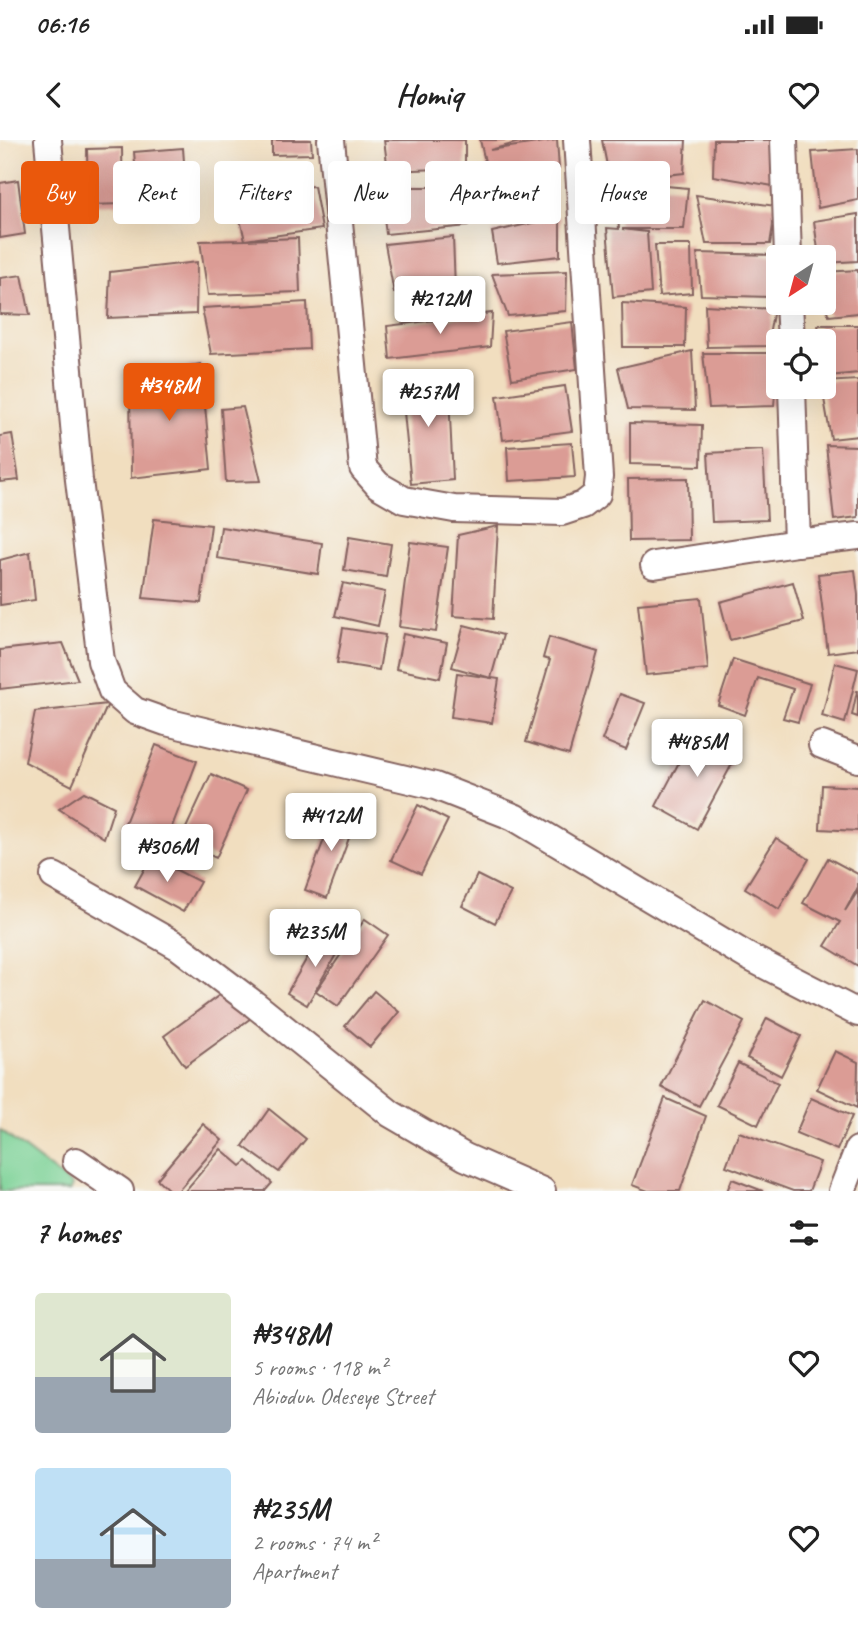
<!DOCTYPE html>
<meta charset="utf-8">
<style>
:root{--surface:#fff;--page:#f2f2f2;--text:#222;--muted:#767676;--accent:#ea580c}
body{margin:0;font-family:Caveat,sans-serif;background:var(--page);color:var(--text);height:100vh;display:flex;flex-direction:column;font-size:26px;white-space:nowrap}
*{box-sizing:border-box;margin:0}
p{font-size:23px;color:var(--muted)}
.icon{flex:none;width:38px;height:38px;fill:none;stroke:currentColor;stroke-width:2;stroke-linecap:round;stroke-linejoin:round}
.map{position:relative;height:1051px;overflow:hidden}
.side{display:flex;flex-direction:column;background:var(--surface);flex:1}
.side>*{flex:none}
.banner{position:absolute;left:21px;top:21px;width:817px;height:63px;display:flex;gap:14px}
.needle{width:46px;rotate:216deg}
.fabs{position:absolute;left:766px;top:105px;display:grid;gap:14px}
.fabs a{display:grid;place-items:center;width:70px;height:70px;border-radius:7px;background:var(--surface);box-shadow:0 7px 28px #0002;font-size:35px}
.price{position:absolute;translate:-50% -60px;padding:0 16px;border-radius:7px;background:#fff;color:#222;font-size:23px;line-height:46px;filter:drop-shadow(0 2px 4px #0008)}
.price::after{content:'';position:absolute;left:50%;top:42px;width:21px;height:16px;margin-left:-10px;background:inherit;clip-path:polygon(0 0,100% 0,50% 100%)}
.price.selected{background:var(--accent);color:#fff}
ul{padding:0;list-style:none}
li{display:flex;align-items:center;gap:21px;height:175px;padding:0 35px}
li span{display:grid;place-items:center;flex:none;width:196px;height:140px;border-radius:7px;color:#555}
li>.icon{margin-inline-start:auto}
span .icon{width:84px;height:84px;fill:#fffc;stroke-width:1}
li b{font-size:30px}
h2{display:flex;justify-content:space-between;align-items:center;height:84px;padding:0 35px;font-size:30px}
.chip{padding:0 24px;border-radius:7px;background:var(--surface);box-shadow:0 7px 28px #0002;font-size:24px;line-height:63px}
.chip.selected{background:var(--accent);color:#fff}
.status{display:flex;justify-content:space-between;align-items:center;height:49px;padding:0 35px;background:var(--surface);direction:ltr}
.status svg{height:19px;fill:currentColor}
header{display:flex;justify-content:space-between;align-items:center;height:91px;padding:0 35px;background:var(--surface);font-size:32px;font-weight:700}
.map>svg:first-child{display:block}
.green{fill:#7bd296;stroke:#627860;stroke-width:2}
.building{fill:#db9c95}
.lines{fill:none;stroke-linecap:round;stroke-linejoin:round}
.minor-casing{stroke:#84625f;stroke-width:30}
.minor{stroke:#fff;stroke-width:26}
</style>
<div class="status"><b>06:16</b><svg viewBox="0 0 49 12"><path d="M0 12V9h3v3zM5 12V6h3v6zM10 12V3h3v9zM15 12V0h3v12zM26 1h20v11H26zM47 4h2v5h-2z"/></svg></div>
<header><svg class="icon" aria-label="back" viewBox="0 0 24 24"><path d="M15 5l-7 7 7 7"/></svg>Homiq<svg class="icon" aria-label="heart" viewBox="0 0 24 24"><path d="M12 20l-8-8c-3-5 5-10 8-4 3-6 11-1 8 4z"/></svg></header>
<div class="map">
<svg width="858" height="1051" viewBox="0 0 858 1051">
<rect width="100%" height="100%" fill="#f6f6f2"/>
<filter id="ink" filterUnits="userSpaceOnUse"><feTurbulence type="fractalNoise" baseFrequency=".0143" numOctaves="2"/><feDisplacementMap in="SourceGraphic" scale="14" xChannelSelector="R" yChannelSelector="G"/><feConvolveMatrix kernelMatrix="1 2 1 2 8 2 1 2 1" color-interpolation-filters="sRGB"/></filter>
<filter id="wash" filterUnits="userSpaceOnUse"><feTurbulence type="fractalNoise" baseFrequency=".00686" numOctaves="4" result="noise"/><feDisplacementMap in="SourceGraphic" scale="28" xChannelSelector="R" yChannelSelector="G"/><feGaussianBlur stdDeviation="1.57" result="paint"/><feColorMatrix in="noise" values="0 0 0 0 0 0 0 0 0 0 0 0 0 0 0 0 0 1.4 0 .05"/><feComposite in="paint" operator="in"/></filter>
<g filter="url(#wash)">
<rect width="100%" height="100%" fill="#f1debf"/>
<path class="green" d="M0,990L72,1045L70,1051H0Z"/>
<g id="blocks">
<g class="building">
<path d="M272,0H311L312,14L272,15Z"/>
<path d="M384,0H465V28L388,31Z"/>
<path d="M480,0H527L490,10L557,0L559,29L489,39Z"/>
<path d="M602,0H686L684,33L610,41L688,48L684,89H622L647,92L651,153L613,157L607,88L619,89L615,47L610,41Z"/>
<path d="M714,0H771L773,46L713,36Z"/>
<path d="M122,8L123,64L88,65L87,9Z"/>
<path d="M183,8L187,65L139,68L134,12Z"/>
<path d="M858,9V60L818,68L812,12Z"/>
<path d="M553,37L554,78L560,77V116L497,123L492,92L554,78L491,84L488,47Z"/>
<path d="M18,40L25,94L0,98V43Z"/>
<path d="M314,46L322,89L245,100L298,98L300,152L208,155L200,101L245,100L233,51Z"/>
<path d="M380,47H474L468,86L386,94Z"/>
<path d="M696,55L776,66L770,104H706Z"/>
<path d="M858,74V121L824,123V117H819L814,81Z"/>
<path d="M453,97L455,148L394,153L385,104Z"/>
<path d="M655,105H691L692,153L659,156Z"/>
<path d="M697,113L777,115L770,157L701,155Z"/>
<path d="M197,122L196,174L108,178L110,132Z"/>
<path d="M858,130V173L829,176L824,162V132Z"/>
<path d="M567,131L566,171L508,176L492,134Z"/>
<path d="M22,135L30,175L0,174V138Z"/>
<path d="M307,162L309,209L211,214L202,168Z"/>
<path d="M622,163L686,167L685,207H623Z"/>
<path d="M705,165L774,169L767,206L707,207Z"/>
<path d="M492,173L490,207L390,219L387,186Z"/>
<path d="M572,182L577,229L512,239L503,191Z"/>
<path d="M818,185H858V233L829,236L824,216V201H821Z"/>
<path d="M692,211L695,270L628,269L618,228Z"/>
<path d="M703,213H778L774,266L709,268Z"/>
<path d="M201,224L211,329L131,338L130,237Z"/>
<path d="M448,234L453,340L411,344L401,241Z"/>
<path d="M858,240V296L831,299L822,247H824V242Z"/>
<path d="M565,246L572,291L503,300L497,256Z"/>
<path d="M243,267L261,341L226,342L221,269Z"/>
<path d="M630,283L702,285L701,326L630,324Z"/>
<path d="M12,294L19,340L0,342V296Z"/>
<path d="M572,303L575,337L509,341L507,307Z"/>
<path d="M826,305L858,306V377L834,380Z"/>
<path d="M763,310L767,380L712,382L708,313Z"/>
<path d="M688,338L689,400L629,401L628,339Z"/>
<path d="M154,379L211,385L201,463L143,458Z"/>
<path d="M498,386L493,479L453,476L458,395Z"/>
<path d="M221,387L322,403L318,434L217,418Z"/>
<path d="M349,397L391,404L386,437L344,430Z"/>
<path d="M410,402L448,407L436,492L399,487Z"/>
<path d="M30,412L35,460L0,465V420Z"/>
<path d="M855,430L858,455V509L828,513L818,434Z"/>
<path d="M793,442L804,481L730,500L720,462Z"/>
<path d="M343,443L385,452L378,486L335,476Z"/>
<path d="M701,458L708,529L646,535L638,464Z"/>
<path d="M464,485L503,495L491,538L452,527Z"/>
<path d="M343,488L385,495L379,530L337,523Z"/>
<path d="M403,494L447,503L440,538L396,529Z"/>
<path d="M549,497L598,512L569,615L526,602L550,520L543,518Z"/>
<path d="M63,503L78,540L0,549V510Z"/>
<path d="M733,519L810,544L798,582L783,578L793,549L758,538L745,575L718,565Z"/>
<path d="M835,523L858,529L845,583L822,576Z"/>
<path d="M457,533L499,539L492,583L451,577Z"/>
<path d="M857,551H858V577L852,575Z"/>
<path d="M620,554L645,563L626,610L602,600Z"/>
<path d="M108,564L72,646L25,622L35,572Z"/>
<path d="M696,590L738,613L697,689L656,666Z"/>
<path d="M156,605L197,621L165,705L123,688Z"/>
<path d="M211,634L247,650L216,718L180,701Z"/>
<path d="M822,645L858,647V691L820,689Z"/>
<path d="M84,652L114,667L104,698L59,669Z"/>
<path d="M418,665L448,680L421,734L391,720Z"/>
<path d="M336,668L357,676L327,758L305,750Z"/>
<path d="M776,698L809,719L779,769L745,748Z"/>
<path d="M151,717L200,742L183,772L135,746Z"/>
<path d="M828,718L858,734V747L845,771L858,751V826L825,806L840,782L803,763Z"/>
<path d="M477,735L511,752L495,783L462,766Z"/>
<path d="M365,779L388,795L338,866L316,851Z"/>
<path d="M322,792L342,804L307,865L287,853Z"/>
<path d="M229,848L251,878L185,926L164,896Z"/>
<path d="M374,851L399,872L370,907L345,886Z"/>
<path d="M705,860L744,882L699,966L661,947Z"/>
<path d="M767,878L801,896L781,936L747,918Z"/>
<path d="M835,911L858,922L857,968L817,949Z"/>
<path d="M738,923L778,943L758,985L717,965Z"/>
<path d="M665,958L706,976L680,1051H648L632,1045Z"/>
<path d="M811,958L852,976L837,1010L796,993Z"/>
<path d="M269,969L306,999L279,1032L243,1006Z"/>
<path d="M203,984L222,1000L178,1051H170L157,1039Z"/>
<path d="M739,992L820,1022L809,1051H793L726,1026Z"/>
<path d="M221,1009L241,1026L247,1021L272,1043L265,1051H185Z"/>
<path d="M732,1039L763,1051H727Z"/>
</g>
</g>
</g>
<g filter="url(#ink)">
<use href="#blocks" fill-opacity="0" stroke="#84625f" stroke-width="2"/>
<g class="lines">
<g class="minor-casing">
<g id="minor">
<path d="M48,0L79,340L101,521L112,551L135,571L166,582L435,646L514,677L747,816L858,873"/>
<path d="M331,0L363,328L378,345L404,360L454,369L562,372L583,365L597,354L599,337L577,0"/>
<path d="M784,0L788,117"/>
<path d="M789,163L791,201"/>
<path d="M792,247L797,403"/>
<path d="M654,425L797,403L858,396"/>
<path d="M822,605L858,619"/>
<path d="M54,736L179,807L254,864L391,974L465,1017L542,1051"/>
<path d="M76,1021L120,1051"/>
<path d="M842,1051L858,1010"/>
</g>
</g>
<use href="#minor" class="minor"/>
</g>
</g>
</svg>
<div class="fabs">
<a><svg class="needle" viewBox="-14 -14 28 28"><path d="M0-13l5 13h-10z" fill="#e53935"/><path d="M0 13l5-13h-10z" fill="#767676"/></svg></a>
<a><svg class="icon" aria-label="locate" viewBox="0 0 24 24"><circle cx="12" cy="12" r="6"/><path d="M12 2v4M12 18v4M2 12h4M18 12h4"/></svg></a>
</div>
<b class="price" style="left:440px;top:196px">₦212M</b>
<b class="price selected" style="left:169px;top:283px">₦348M</b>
<b class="price" style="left:428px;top:289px">₦257M</b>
<b class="price" style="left:697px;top:639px">₦485M</b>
<b class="price" style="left:331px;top:713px">₦412M</b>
<b class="price" style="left:167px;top:744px">₦306M</b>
<b class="price" style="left:315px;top:829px">₦235M</b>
<div class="banner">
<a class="chip selected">Buy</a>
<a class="chip">Rent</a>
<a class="chip">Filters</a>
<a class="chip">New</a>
<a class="chip">Apartment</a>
<a class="chip">House</a>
</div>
</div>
<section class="side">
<h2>7 homes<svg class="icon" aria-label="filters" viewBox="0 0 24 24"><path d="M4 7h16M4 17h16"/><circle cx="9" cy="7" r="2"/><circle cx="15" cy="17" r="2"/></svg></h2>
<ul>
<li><span style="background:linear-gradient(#dfe7d0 60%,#9aa5b1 0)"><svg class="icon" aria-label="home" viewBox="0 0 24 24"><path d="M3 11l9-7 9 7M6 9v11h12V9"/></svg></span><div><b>₦348M</b><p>5 rooms · 118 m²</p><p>Abiodun Odeseye Street</p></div><svg class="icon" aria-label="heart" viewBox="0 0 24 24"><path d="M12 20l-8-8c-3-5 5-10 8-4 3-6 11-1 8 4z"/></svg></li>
<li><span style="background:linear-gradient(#bfe0f5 65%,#9aa5b1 0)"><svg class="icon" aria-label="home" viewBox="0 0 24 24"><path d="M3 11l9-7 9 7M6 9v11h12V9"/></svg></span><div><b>₦235M</b><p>2 rooms · 74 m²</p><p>Apartment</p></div><svg class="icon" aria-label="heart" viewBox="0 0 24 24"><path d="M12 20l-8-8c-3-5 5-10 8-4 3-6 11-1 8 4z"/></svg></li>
</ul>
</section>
